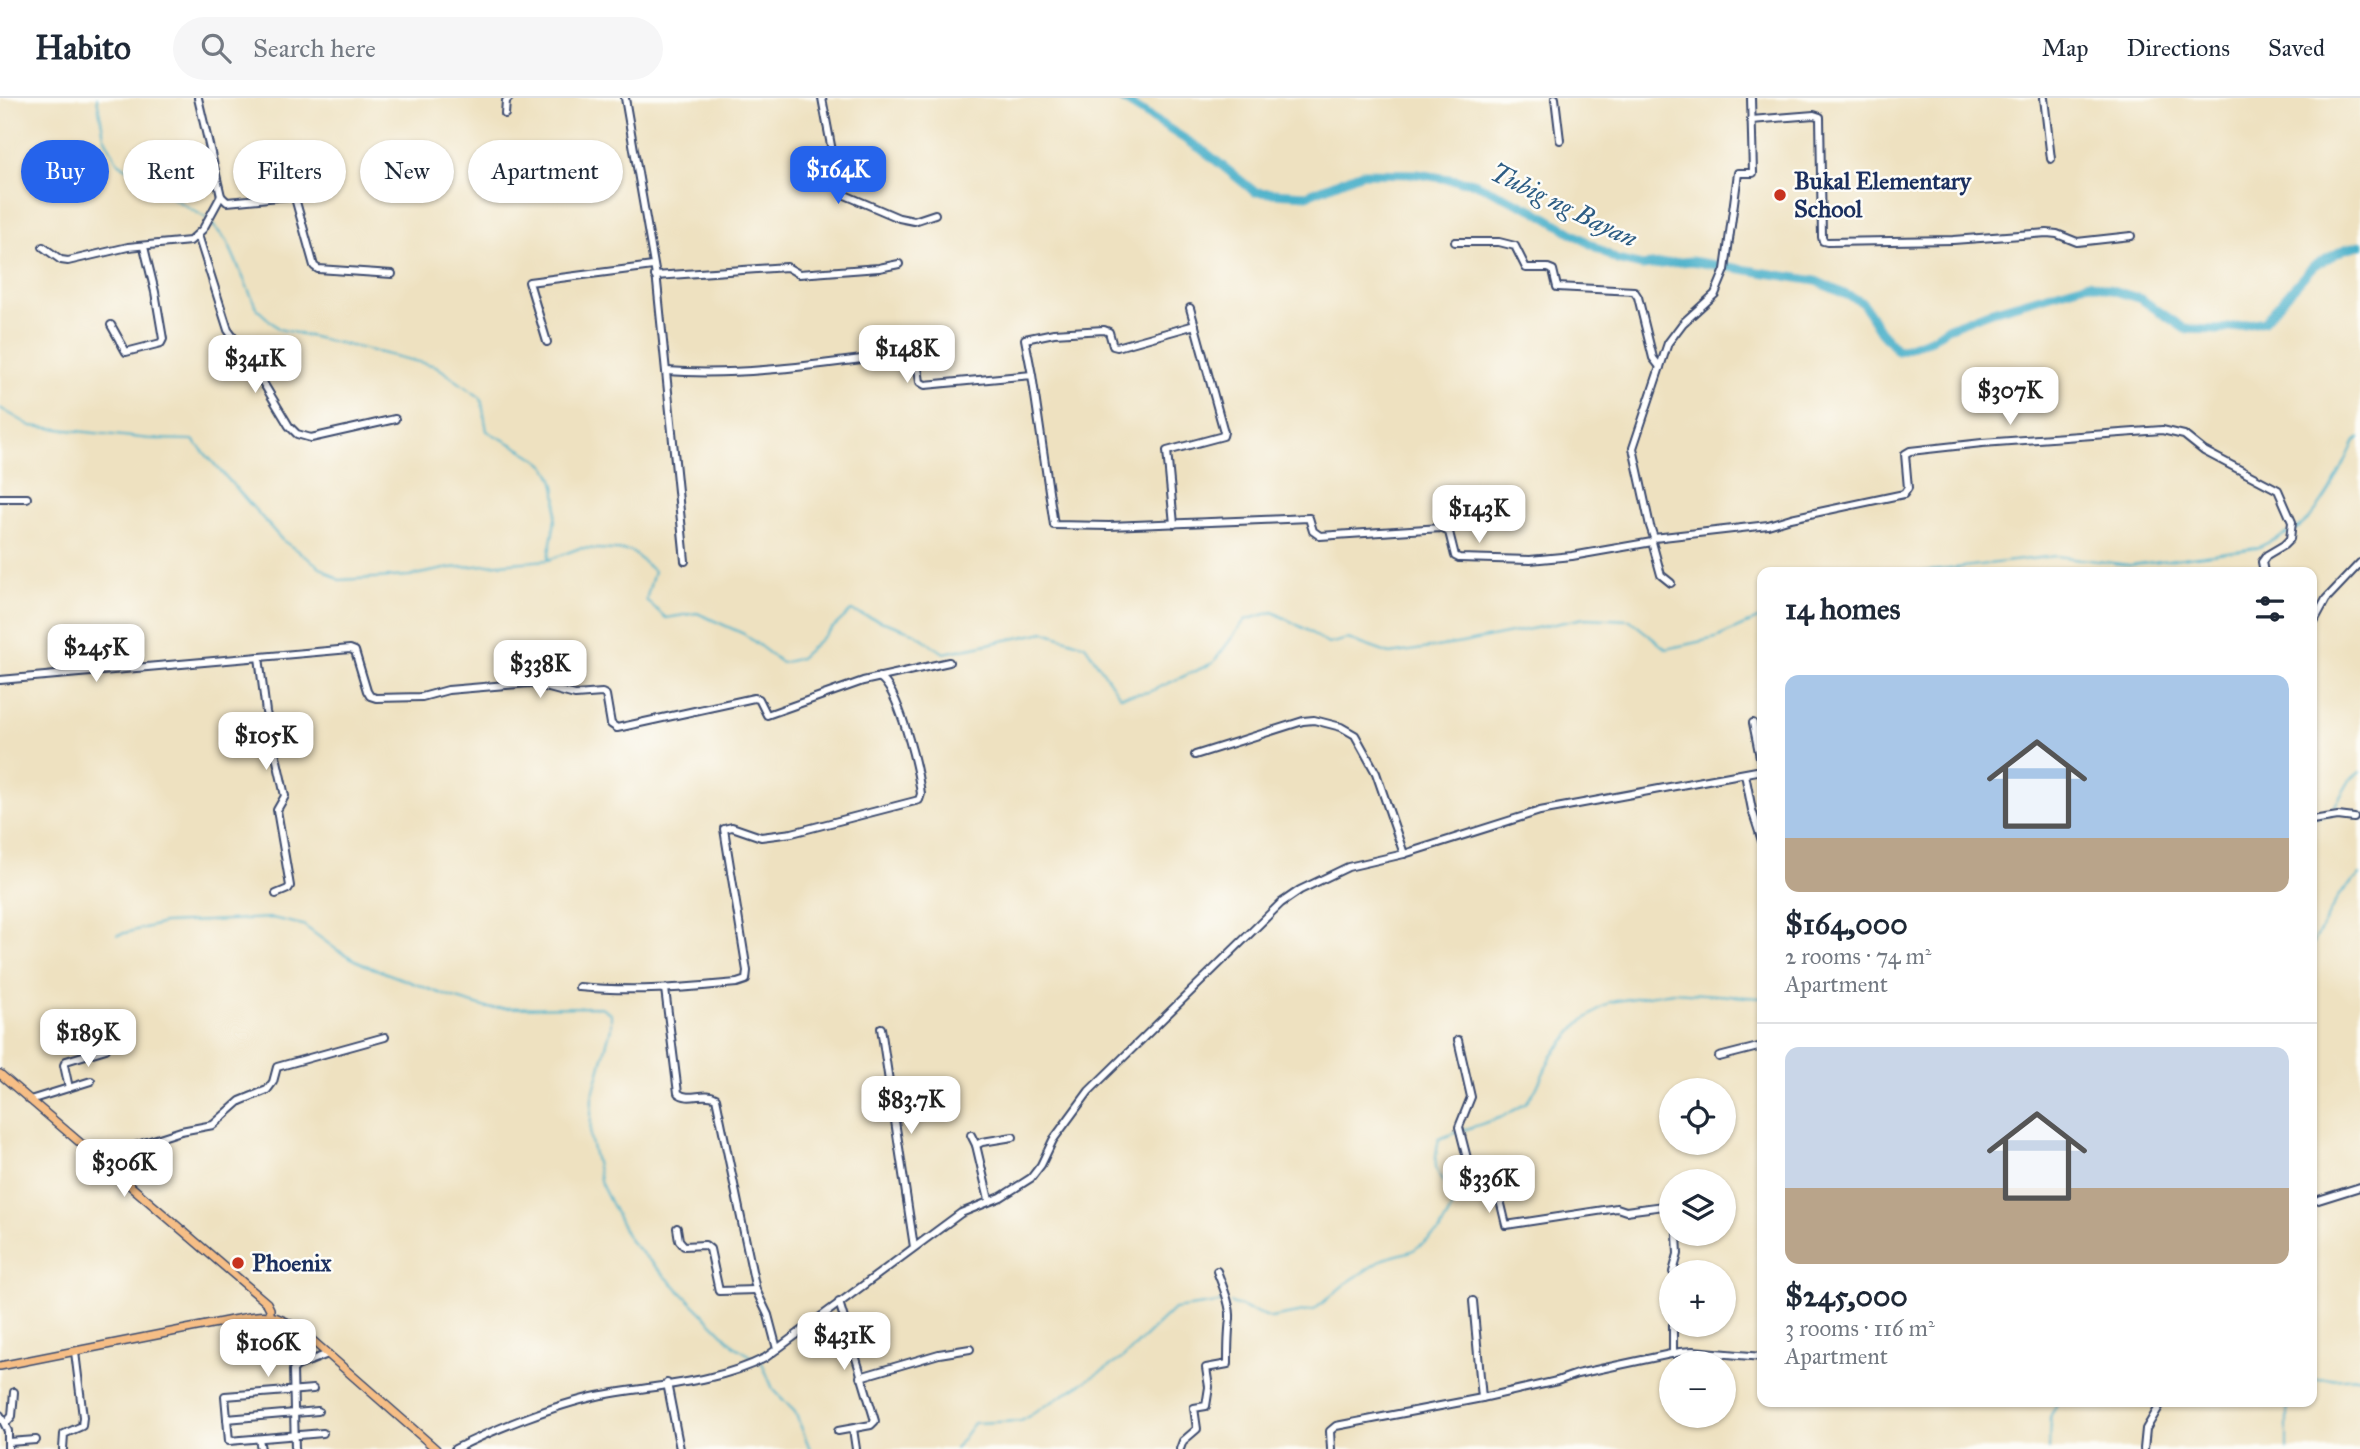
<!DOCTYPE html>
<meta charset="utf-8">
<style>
:root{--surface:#fff;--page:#f6f6f7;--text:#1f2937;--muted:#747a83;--line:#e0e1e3;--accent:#2563eb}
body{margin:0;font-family:"IM FELL Great Primer",serif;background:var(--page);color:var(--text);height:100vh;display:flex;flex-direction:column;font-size:26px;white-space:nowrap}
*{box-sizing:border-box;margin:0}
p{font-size:23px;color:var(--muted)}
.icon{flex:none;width:38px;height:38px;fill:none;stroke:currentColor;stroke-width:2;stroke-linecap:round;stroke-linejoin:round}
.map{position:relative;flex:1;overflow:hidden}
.drawer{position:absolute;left:1757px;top:469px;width:560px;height:840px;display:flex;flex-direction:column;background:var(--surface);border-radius:14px;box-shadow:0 2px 5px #0004}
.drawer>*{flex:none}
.banner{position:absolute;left:21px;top:42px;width:665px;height:63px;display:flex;gap:14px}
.fabs{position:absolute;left:1659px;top:980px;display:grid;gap:14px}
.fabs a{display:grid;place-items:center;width:77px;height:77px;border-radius:50%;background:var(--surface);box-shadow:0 2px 5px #0004;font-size:35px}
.price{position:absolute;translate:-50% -60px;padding:0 16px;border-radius:14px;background:#fff;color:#222;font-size:23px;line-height:46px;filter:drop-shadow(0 2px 4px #0008)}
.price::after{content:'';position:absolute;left:50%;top:42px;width:21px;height:16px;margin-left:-10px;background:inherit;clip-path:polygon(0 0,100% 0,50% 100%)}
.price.selected{background:var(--accent);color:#fff}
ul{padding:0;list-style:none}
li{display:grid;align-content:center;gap:14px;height:371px;padding:0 28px}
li+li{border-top:2px solid var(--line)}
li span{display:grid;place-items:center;height:217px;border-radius:14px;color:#555}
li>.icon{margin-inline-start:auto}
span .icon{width:126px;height:126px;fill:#fffc;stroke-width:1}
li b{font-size:30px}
h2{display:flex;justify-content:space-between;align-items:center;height:84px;padding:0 28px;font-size:30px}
.chip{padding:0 24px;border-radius:32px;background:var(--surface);box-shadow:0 2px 5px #0004;font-size:24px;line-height:63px}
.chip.selected{background:var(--accent);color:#fff}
header{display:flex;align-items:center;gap:42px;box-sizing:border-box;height:98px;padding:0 35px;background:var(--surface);border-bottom:2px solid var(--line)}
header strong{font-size:33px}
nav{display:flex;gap:38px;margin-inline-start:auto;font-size:24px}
.search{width:490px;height:63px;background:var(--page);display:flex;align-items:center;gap:18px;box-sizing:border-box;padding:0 24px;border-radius:38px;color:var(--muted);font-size:26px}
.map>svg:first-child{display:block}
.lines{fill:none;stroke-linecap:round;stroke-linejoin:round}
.stream{stroke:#4bb1ca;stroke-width:2}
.river{stroke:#4bb1ca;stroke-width:9}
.minor-casing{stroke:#3b4a6d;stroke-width:10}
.major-casing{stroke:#3b4a6d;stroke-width:10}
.minor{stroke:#fff;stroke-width:6}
.major{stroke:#f6be86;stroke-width:7}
.poi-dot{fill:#c8321e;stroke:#fdfcf7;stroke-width:2.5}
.labels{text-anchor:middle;stroke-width:5;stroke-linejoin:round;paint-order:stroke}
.poi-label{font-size:24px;font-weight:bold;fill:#1b2f5e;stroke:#fdfcf7;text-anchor:start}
.water-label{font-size:26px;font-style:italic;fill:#2c5c84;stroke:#fdfcf7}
</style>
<header>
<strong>Habito</strong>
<div class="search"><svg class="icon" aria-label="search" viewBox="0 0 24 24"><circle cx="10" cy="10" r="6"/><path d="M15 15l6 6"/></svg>Search here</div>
<nav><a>Map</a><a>Directions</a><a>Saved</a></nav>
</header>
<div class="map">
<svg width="2360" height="1351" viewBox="0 0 2360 1351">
<rect width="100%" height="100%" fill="#fdfcf7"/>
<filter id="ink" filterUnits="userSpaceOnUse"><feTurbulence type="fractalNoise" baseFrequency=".0143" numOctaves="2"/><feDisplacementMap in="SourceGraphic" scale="14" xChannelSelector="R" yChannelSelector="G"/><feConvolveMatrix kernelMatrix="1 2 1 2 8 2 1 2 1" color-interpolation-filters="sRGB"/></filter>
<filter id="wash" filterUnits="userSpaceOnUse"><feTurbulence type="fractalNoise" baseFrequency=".00686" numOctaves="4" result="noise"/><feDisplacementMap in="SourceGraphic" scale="28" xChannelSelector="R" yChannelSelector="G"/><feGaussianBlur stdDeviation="1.57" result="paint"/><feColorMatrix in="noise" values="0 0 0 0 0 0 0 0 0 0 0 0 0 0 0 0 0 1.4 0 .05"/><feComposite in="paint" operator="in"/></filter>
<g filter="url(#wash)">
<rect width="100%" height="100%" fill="#eee1c0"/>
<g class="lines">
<g class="stream">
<path d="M97,0L104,38L117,63L142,82L206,120"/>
<path d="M210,124L227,143L257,211L279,231L436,268L481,300L487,333C503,342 531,355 544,367C567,389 552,434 548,461"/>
<path d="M0,310L31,328L150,341L193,342L282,442L339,482L409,478L450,470L548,462L580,450L631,453L654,473L646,502L666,520L697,515L744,536L782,565L800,560L851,513L913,534L944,555L1045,534L1085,547L1120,598L1149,594L1213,565L1245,522L1273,514L1307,532L1328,546L1348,541L1390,556L1462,545L1584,520L1630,522L1666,551L1716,540L1762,519"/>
<path d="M2293,433C2319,420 2343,369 2355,343L2360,340"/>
<path d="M1921,474L2056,458L2130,467L2257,450L2288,435"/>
<path d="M2312,719L2330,716L2350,682L2360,674"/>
<path d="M117,837L164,825L272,820L303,827L337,852L365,867L450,899L487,910L601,909L611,916V930L592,1000L590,1039L601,1086L630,1143L736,1249L756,1261"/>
<path d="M2312,848L2339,797L2360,777"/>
<path d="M1464,1032L1502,1019L1526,1005L1536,991L1552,957L1580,925L1610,904L1673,894L1762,900"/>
<path d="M1231,1205L1271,1220L1314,1212L1345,1186L1383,1161L1412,1153L1439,1134L1451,1112L1455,1091C1431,1079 1434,1063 1439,1041L1458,1034"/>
<path d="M762,1265L773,1291L795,1314L810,1351"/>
<path d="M2312,1282L2360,1279"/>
<path d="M2287,1304V1351"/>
<path d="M955,1351L974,1325L1021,1323L1123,1260L1174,1211L1226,1204"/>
<path d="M2049,1351L2050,1319L2058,1304"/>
</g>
<path class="river" d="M1120,0L1204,53L1255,94L1307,97L1362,75L1417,76L1474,85L1534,112L1617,162L1642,168L1691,163L1816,183L1862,204L1880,233L1898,253L1931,241L1947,230L1989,214L2089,185L2141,201L2185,231L2219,232L2264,223L2313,168L2345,151L2360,147"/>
</g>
</g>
<g filter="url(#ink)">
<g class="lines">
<g class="minor-casing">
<g id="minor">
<path d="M198,0L221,98L227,104L289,98L295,100L314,168L318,171L392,176"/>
<path d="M625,0L657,184L685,463"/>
<path d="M822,0L839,90L845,97L899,120L914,123L935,116"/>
<path d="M1555,0L1560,42"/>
<path d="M2044,0L2051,61"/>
<path d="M505,16L506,3L509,0"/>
<path d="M1751,22L1814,17L1820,19L1822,139L1823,143L1827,144L1953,142L2047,135L2057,136L2077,144L2131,138"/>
<path d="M198,137L228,232L249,261L289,328L297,336L311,340L395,321"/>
<path d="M1455,144H1499L1515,148L1526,170H1548L1553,172L1557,189L1634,193L1638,199L1653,260L1660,269"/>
<path d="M43,149L61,162L68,163L128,149L190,143L203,131L221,98"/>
<path d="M655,178L787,169L799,176L879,170L899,166"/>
<path d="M111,227L126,254L161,245L163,241L155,194L144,149"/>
<path d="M547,244L529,184L653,168"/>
<path d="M666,273C747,279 827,265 907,255C919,260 918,272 920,284L925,287L1032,277L1054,427L1109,428L1309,420L1313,433L1320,438L1441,430L1449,434L1455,458L1459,460L1530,462L1572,458L1652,444L1654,440L1650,428L1633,350L1668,245L1683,225L1715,196L1725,172L1738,75H1753L1751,0"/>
<path d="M1032,277L1025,241L1054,235L1104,232L1109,234L1113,248L1117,249L1195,227"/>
<path d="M0,400H27"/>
<path d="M1174,426L1167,353L1223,338L1224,334L1190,210"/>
<path d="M1654,440L1768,427L1791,420L1904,396L1908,390L1905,356L1910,353L1982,345L2162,332L2184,337L2204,353L2278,392L2292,424L2290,441L2284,447L2267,457L2262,464L2264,474"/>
<path d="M1652,444L1661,477L1671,485"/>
<path d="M2312,527L2326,501L2360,465"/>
<path d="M259,559L266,614L285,698L277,712L290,788L288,791L276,796"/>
<path d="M0,582L350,551L355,553L367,593L370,598L376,600L422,599L448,592L530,585L575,597L602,595L606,597L611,626L617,630L754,600L759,601L767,617L863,583L949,564"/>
<path d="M1753,625L1762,669"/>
<path d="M1195,657L1303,623L1314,622L1341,629L1355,637L1376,675L1404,756"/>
<path d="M1745,676L1752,712L1762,743"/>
<path d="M2312,722L2338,718L2354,720"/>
<path d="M579,889C632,894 684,890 737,885L746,882L747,873L724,731L732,729L761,739L792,735L919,702L921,696C918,672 899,590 879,579"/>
<path d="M665,891L678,995C689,1004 704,993 716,1000L756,1192L768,1217L777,1251"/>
<path d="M881,930L914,1149"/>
<path d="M1458,942L1471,999L1459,1029L1470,1072L1492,1075L1494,1077L1506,1127L1617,1110L1626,1113L1671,1107"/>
<path d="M1719,959L1762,948"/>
<path d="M69,990L64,967L66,963L106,951"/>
<path d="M30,1002L91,983"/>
<path d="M971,1037L976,1047L989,1102"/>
<path d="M976,1047L982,1044L1013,1039"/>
<path d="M100,1061L122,1052L181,1033L213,1027L240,1003L267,992L273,984L277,969L385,939"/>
<path d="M2312,1104L2360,1089"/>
<path d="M677,1130L679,1142L684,1148L705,1147L710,1151L719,1193L756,1192"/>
<path d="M1673,1174L1678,1156L1677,1136"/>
<path d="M1473,1203L1482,1300"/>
<path d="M1673,1227V1256"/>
<path d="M860,1279L939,1256L970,1251"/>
<path d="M667,1285L680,1351"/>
<path d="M313,1291L225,1298L229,1343L323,1335"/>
<path d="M0,1317L8,1333V1351"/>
<path d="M227,1321L318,1313"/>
<path d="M6,1325L12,1318L14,1294"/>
<path d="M853,1331L856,1351"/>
<path d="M838,1333L871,1327L875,1323L839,1204"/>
<path d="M259,1341L261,1351"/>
<path d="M9,1344L36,1342"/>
<path d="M63,1351L64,1336L82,1328L83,1319L75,1254"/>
<path d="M295,1351L293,1272L297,1268L328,1256"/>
<path d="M455,1351C494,1331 555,1307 597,1298C653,1287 714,1286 765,1260L961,1115L1001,1099L1031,1080L1041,1067L1053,1042L1089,993L1281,805L1300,792L1348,769L1404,756L1540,713L1762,672"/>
<path d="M1180,1351L1183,1343L1197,1331L1194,1310L1206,1308L1209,1289L1206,1270L1228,1266C1228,1251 1228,1236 1230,1221C1231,1206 1222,1187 1217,1173"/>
<path d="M1331,1351L1330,1333L1336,1328L1482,1300L1557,1283L1577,1276L1680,1254L1693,1253L1762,1259"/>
<path d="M2144,1351L2146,1331L2162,1304"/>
</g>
</g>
<g class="major-casing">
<g id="major">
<path d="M0,976L267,1205L270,1211V1217"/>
<path d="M0,1268L232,1222C268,1215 275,1214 305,1236L436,1351"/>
</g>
</g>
<use href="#minor" class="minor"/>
<use href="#major" class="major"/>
</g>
</g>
<g class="poi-dot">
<circle cx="1780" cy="97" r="7"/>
<circle cx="238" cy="1165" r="7"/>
</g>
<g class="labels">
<g class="poi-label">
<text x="1794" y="91">Bukal Elementary<tspan x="1794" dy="28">School</tspan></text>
<text x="252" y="1173">Phoenix</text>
</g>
<g class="water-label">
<text transform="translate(1564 107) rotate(26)" y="9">Tubig ng Bayan</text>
</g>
</g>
</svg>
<div class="fabs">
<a><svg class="icon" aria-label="locate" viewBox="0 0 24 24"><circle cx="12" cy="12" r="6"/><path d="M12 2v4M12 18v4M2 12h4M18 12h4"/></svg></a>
<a><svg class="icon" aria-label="layers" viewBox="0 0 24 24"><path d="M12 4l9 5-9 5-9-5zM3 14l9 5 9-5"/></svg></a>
<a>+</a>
<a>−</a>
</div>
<b class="price selected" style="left:838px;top:108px">$164K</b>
<b class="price" style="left:907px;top:287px">$148K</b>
<b class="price" style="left:255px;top:297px">$341K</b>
<b class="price" style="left:2010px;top:329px">$307K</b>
<b class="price" style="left:1479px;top:447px">$143K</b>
<b class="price" style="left:96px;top:586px">$245K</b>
<b class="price" style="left:540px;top:602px">$338K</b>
<b class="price" style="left:266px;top:674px">$105K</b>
<b class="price" style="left:88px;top:971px">$189K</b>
<b class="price" style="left:911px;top:1038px">$83.7K</b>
<b class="price" style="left:124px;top:1101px">$306K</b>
<b class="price" style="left:1489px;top:1117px">$336K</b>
<b class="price" style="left:844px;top:1274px">$431K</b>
<b class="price" style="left:268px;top:1281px">$106K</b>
<div class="banner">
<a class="chip selected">Buy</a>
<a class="chip">Rent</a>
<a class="chip">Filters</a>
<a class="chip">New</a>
<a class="chip">Apartment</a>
</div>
<section class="drawer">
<h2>14 homes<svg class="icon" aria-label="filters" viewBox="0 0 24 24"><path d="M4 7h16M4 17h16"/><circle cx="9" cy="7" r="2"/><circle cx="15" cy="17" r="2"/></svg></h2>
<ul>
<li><span style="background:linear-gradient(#a9c7e8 75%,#b9a48a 0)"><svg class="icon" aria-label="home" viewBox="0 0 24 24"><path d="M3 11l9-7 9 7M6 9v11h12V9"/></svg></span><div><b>$164,000</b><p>2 rooms · 74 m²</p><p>Apartment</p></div></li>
<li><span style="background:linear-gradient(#c9d6e8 65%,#b9a48a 0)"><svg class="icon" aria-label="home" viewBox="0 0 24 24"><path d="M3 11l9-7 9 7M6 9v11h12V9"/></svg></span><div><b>$245,000</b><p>3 rooms · 116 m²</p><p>Apartment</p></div></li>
</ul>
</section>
</div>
